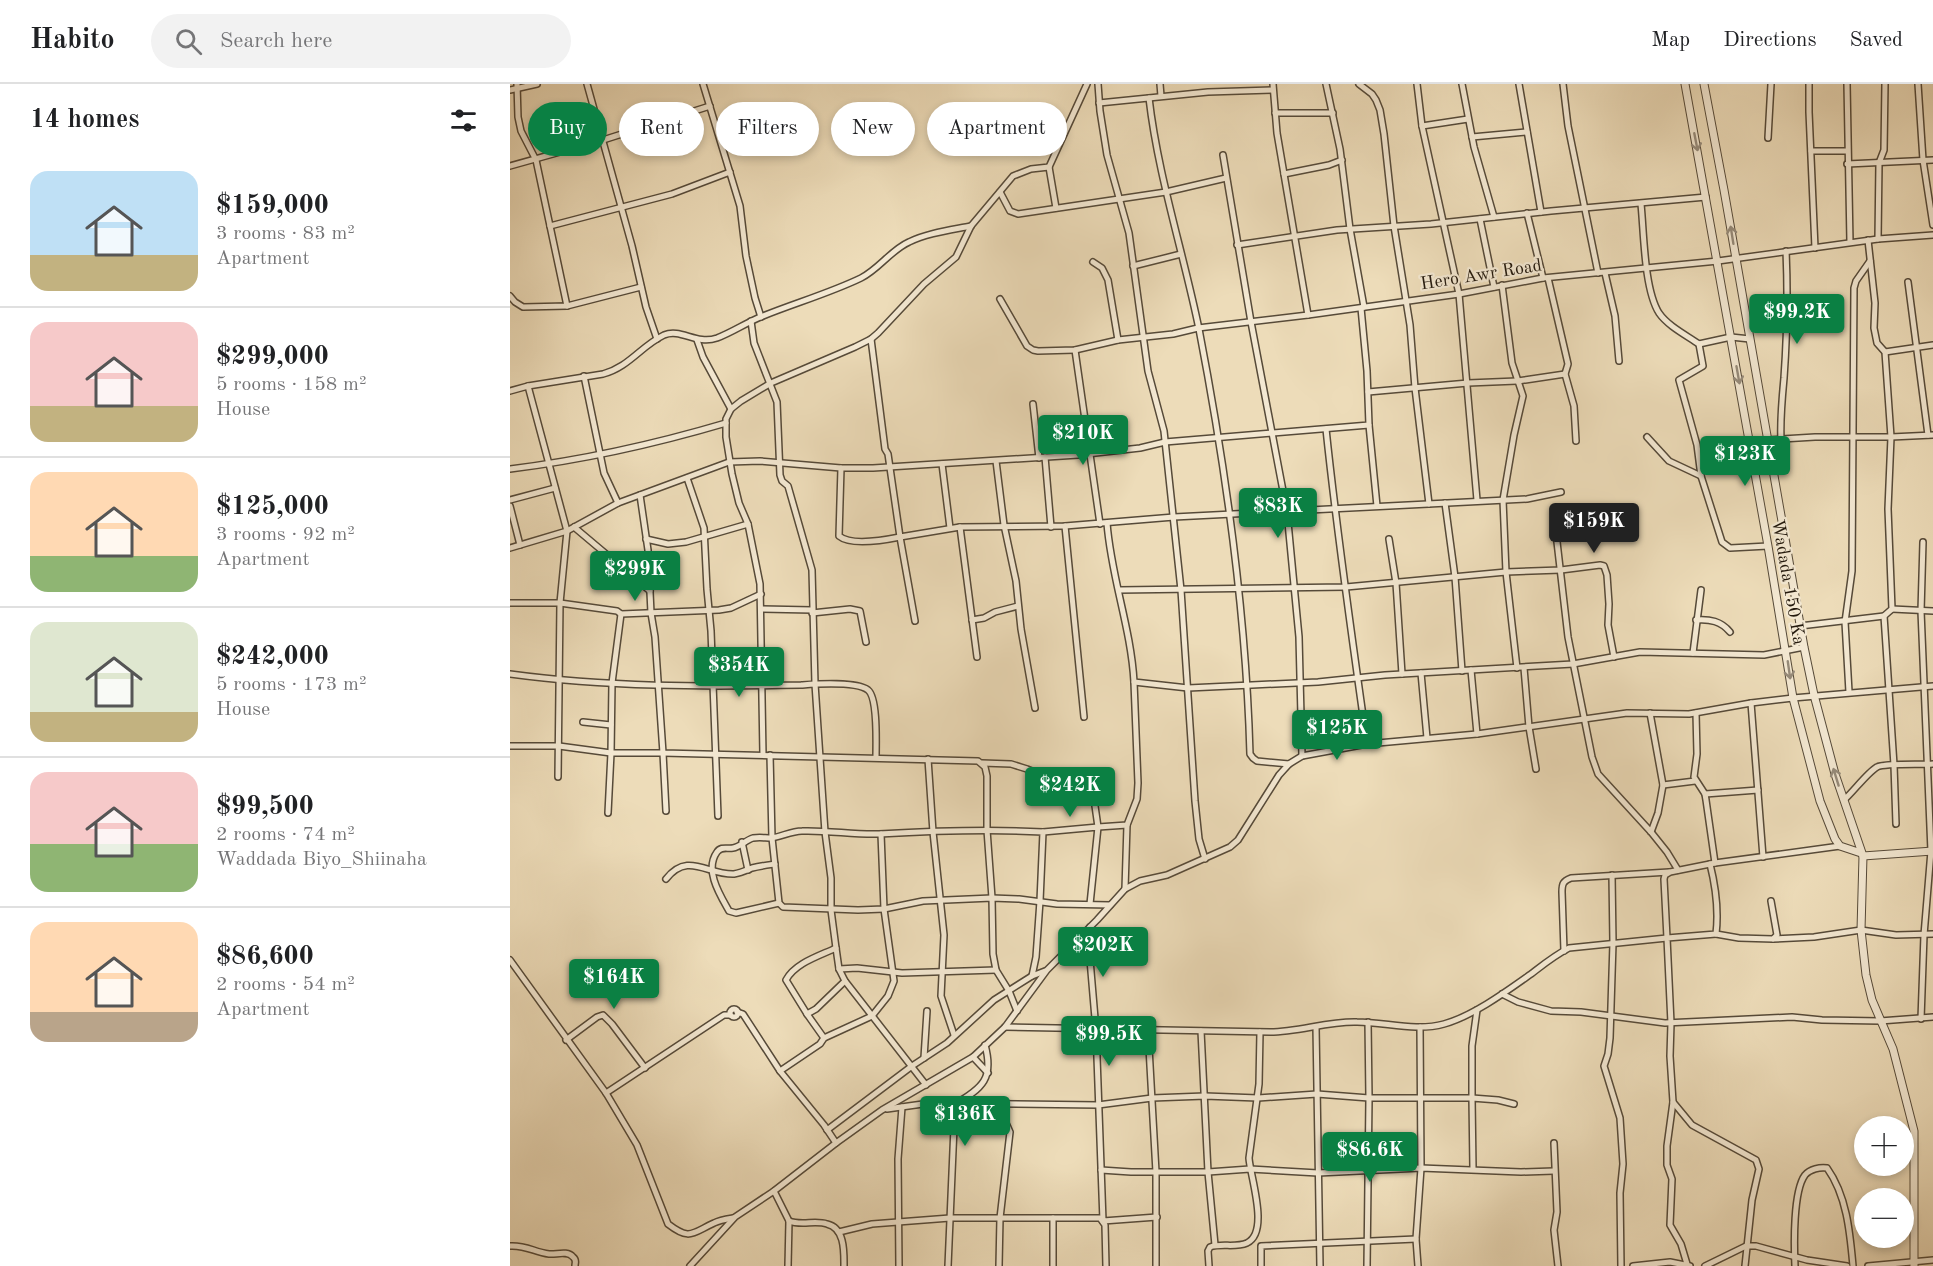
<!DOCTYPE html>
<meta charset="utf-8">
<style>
:root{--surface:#fff;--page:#f2f2f2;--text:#202124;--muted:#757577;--line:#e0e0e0;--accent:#0b8043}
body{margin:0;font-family:"Old Standard TT",serif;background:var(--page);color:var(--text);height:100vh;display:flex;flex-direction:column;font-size:22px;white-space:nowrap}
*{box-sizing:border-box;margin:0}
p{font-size:20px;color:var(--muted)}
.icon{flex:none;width:33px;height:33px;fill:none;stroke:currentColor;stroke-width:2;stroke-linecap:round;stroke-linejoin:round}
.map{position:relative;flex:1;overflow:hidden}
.sheet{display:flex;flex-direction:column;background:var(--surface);width:510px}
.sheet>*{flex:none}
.top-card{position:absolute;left:18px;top:18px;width:570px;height:54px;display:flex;gap:12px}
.fabs{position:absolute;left:1344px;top:1032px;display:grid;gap:12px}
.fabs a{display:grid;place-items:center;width:60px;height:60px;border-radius:50%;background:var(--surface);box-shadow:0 3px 9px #0003;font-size:30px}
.price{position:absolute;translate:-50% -51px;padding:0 14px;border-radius:6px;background:var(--accent);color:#fff;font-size:20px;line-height:39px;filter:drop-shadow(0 2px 3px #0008)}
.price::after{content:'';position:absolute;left:50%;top:36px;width:18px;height:14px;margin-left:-9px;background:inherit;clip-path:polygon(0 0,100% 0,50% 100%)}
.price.current{background:#222;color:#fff}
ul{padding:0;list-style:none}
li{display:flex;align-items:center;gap:18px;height:150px;padding:0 30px}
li+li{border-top:2px solid var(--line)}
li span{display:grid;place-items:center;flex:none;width:168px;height:120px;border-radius:18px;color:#555}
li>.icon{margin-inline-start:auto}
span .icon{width:72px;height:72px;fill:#fffc;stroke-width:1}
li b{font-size:26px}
h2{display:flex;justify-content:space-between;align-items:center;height:72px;padding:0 30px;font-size:26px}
.pill{padding:0 21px;border-radius:27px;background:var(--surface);box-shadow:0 3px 9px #0003;font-size:21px;line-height:54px}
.pill.current{background:var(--accent);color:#fff}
header{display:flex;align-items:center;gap:36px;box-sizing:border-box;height:84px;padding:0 30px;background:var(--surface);border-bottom:2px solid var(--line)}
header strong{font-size:28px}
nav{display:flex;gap:33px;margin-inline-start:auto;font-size:21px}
.search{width:420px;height:54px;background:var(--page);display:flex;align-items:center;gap:15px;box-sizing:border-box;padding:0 21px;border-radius:33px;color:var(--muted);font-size:22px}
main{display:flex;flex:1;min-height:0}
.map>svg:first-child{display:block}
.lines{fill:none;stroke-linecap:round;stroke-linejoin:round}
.minor-casing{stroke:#564a39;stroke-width:8}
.tertiary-casing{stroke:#564a39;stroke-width:9}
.minor{stroke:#f3e8d2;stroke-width:5}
.tertiary{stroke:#f3e8d2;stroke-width:7}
.oneway{stroke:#968b7a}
.labels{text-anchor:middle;stroke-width:4.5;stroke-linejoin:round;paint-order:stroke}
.street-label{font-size:18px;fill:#241a0e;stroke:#f3e8d2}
</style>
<header>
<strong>Habito</strong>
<div class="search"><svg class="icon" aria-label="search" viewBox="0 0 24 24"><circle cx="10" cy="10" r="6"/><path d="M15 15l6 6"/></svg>Search here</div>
<nav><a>Map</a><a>Directions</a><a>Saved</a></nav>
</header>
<main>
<section class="sheet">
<h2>14 homes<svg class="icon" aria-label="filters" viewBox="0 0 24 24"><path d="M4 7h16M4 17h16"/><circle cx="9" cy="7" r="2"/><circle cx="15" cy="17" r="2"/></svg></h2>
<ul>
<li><span style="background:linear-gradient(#bfe0f5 70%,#c2b280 0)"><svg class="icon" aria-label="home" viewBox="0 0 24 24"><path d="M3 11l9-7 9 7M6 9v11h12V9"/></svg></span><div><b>$159,000</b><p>3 rooms · 83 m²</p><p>Apartment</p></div></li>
<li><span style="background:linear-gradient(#f6c9c9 70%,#c2b280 0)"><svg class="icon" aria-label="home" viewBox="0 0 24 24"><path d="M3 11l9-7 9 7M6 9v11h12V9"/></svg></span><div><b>$299,000</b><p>5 rooms · 158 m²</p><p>House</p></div></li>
<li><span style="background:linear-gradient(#ffd9b3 70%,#8fb573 0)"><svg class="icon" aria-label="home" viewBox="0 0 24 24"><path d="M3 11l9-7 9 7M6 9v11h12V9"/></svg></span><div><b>$125,000</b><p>3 rooms · 92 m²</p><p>Apartment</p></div></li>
<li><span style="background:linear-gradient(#dfe7d0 75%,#c2b280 0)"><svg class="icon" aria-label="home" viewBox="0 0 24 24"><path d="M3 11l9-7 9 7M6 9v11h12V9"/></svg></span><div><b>$242,000</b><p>5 rooms · 173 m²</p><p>House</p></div></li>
<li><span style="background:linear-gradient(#f6c9c9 60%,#8fb573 0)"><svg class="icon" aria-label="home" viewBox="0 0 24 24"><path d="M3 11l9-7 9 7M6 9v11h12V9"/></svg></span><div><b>$99,500</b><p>2 rooms · 74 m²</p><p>Waddada Biyo_Shiinaha</p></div></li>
<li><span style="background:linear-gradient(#ffd9b3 75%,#b9a48a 0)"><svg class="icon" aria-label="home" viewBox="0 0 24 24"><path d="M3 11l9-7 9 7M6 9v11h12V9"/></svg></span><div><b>$86,600</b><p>2 rooms · 54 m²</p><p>Apartment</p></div></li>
</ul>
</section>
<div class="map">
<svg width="1423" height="1182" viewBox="0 0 1423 1182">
<rect width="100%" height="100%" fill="#eddcb9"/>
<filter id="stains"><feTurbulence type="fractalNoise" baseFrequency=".00333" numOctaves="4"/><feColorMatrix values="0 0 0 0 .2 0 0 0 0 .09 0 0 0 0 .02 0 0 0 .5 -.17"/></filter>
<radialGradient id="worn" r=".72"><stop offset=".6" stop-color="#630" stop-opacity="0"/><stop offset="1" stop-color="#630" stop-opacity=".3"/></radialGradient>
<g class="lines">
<g class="minor-casing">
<g id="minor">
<path d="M7,0L8,33L11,47L26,76L57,222"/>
<path d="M77,0L122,162L136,223L147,255"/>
<path d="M193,0L230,122L236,172L245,214L251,233"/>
<path d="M588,0L590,27L597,71L619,149L638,287L654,347L671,506L685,717L689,755L695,775"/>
<path d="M650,0L651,12"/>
<path d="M763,0L767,49L798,231"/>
<path d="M816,0L830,65L840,145L854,223"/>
<path d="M849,0L862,10L866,16L870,26L874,50L884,142L900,241L905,304L919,420"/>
<path d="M907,0L912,42L949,210L967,416"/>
<path d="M952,0L964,63L984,133"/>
<path d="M1009,0L1031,128"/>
<path d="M1053,0L1058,42L1088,189"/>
<path d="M1299,0V28L1305,164"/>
<path d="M1337,0L1340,158"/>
<path d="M1408,0L1413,76L1423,141"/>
<path d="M0,6L27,0"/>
<path d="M639,14C648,92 673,167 689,245C716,385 736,527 740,670L743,674L747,677L779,680"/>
<path d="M589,19L698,8L762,6"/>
<path d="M765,29H823"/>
<path d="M912,42L958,35"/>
<path d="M962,53L1017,48"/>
<path d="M1258,54L1261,0"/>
<path d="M1301,67H1337"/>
<path d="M713,71L741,238L777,428L789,553L792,672"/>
<path d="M1337,80L1423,76"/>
<path d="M0,82L93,56L200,22"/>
<path d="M539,83L546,124"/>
<path d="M774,90L819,81L832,76"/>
<path d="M490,108L500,127L508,130L656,108L716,94"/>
<path d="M1131,120C1134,149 1134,205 1149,229C1158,242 1176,251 1189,260L1221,253L1240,255"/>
<path d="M1017,129L1033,194"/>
<path d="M970,135L984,203"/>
<path d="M40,142L162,110L220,88"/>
<path d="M1368,155L1369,79L1374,66L1375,0"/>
<path d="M1358,156L1365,219L1364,244L1367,259L1375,268L1381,353L1378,425L1382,525L1374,532L1384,681L1386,740"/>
<path d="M727,161L827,146L921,140L1041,127L1196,113"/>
<path d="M583,178L592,184L598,196L608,256"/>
<path d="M623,182L671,170"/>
<path d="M1095,189L1105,232L1109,277"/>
<path d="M1038,194L1058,280L1055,290L1064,322L1066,357"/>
<path d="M1398,198L1418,351"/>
<path d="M992,201L1002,279L1013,312L1004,351L993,416L996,488L1007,584"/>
<path d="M0,212L5,218L13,223L57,222L131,203"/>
<path d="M490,215L517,262L523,266L528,267L565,266L608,256L663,250L688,244L798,231L949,210L1033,194L1208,177L1368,155L1423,151"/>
<path d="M241,237L244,259L267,318L270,391L272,397L278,402L302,486L305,600L315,748L321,794V826L326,864L329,885L335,897L416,1001"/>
<path d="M361,255L374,357L375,365L378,370L390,453L450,443L555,442L664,433L1017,415L1051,408"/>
<path d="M187,256L193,273L221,325"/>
<path d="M1189,260L1193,282L1169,296L1187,361L1191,392L1212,458L1220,464L1258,462"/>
<path d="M565,266L590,440"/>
<path d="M1375,268L1423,261"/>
<path d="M74,292L94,389L108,419"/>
<path d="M1008,297L1055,290"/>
<path d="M18,302L57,447L50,519L48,693"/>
<path d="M0,307L18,302L93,290C119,283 131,262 154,251C171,244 186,261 207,254C223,248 237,238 253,232C285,219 320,209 351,194C369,185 381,166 399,158C417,149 441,146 461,142"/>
<path d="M858,308L958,299L1007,297"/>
<path d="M523,320L529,374"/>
<path d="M859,341L867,422"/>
<path d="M816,345C827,450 842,555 857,660"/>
<path d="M1137,353L1159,377L1191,392"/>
<path d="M1258,356L1305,353H1381L1423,351"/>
<path d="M1271,356C1270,335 1272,315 1274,294C1277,252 1278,210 1276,167"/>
<path d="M535,373L541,443"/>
<path d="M486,377L494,441L506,497L511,545L525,624"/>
<path d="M432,380L440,444"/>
<path d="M331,384L329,452C341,462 375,456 390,453L405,537"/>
<path d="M0,385C73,376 145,360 216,339"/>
<path d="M177,394L194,444L197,505L201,547L208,732"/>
<path d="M130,411L138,466L141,529L145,553L153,669L468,677L475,683L477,692V746L482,814L483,870L486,886L499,907L507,927"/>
<path d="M0,416L45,404"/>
<path d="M935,419L945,493L952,587"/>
<path d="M0,422L10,461"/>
<path d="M1044,432L1058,553L1082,673L1088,690L1141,748L1157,768L1168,786"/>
<path d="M597,439C601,493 621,544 624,598L678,604L742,601L808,598L875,591L1063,580L1130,568L1254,571L1294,563"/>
<path d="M555,442L574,633"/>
<path d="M64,443L140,507"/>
<path d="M450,443L467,573"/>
<path d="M136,455L158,460L176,458L238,440"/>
<path d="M879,455L886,499L892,590"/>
<path d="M0,464L57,447L108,419L219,378L250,377L331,384H363L568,371L630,364L655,358L859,341L857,287L851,224"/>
<path d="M609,506L836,503L996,488L1051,486L1090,481L1094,482L1097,491L1099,520L1098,541L1104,573"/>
<path d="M0,519H50L107,527L111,530L209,526L221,524L251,510"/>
<path d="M251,525L302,526"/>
<path d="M1382,525L1423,527"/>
<path d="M302,529L340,525L350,527L356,558"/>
<path d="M462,536L474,534L485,528L508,522"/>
<path d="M1186,536C1200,535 1211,537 1220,548"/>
<path d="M1290,542L1374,532"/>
<path d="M1183,569L1191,506"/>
<path d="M1014,584L1019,643L1026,685"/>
<path d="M961,586L967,650"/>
<path d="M911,589L917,654"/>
<path d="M0,590C96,603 194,603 291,601C306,600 346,597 358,606C368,614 366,660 366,673"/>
<path d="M1339,608L1335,538L1342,487L1344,204L1346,197L1360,177"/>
<path d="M1241,619L1253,773"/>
<path d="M1140,629L1153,701L1148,729L1141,748"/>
<path d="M1186,629L1187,670L1184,693L1195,710L1196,716L1205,779"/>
<path d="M73,638L101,641"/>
<path d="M0,662H49L101,669H153L156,727"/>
<path d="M253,671L250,500L238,440L229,419L222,390L216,353V335L221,325L231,317L261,299L345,263L361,255L368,249L414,200L446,173L461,142L503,92L521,85L539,83L577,0"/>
<path d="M260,671L262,754L269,819L273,823L348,826L374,825L413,817L482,814L509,815L547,820L600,821"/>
<path d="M418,675L423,748L434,851L431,912L444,951"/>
<path d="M472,679L501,680L517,685L579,710L584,715L588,743L617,741L627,715L628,699L624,598"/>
<path d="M1153,701L1185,697"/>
<path d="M1195,710L1248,706"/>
<path d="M1334,716C1344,707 1357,689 1367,683C1375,679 1411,681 1423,680"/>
<path d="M98,729L101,669L102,599L111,530"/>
<path d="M533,748L588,743L580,820"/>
<path d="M232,758L238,786"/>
<path d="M1200,780C1206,804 1209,825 1206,850L1157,854L1161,939L1160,972L1163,1018L1182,1041L1246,1076L1249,1085L1242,1116L1235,1182"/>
<path d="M1102,791L1103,859L1100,954L1098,970L1094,982L1110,1034L1113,1080L1110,1109L1111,1182"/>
<path d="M156,795C178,767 197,791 224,790C230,789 237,786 242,784C250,782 258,781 265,780"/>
<path d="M615,805L617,741"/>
<path d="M269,819L226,829L219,827C210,811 194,786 207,768C211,762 217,765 223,764C230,763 236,756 243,754C250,753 255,754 261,754C271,753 281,747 292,747C318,746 344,751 369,750C423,747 479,745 533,748L530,817L526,873L522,892"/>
<path d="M580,843L579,864L586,946L593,1137L647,1133"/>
<path d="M1206,850L1229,854L1263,855L1267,851L1261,817"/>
<path d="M1263,855L1304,853L1351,846L1386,851L1423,850"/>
<path d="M1054,867L1052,808C1052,800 1053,797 1061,794L1159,788"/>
<path d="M0,876L96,1009L127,1061L158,1140C180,1157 182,1149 204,1139C210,1136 217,1135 223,1134"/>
<path d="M329,885L347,884L392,889L486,886"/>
<path d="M992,910L1008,918L1041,927L1071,928L1155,939L1282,933L1312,936L1370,937L1423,933"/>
<circle cx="224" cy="929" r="4"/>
<path d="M227,928L233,930L270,987"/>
<path d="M297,930L306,925L335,897"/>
<path d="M1411,935L1414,851L1421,767L1411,527L1413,458"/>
<path d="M495,943L760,948C789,948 818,937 847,938C876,938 905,948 934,940C963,932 997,907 1021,890C1034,880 1045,871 1059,864L1157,854L1154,795L1155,791L1160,788L1205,779L1330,762"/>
<path d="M806,943L810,1182"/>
<path d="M638,946L646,1088V1182"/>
<path d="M691,947L698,1088L705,1161"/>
<path d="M314,954L297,930L276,896C285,879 309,872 326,864"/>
<path d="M56,956L87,933L93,931L102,940L135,984"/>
<path d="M463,973L478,989"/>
<path d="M414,974L417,927"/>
<path d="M96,1009L214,931H220"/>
<path d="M1163,1018L1157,1062V1081L1162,1095L1160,1141L1171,1160L1177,1180"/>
<path d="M377,1025L420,1019L588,1021L642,1014L695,1012L748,1014L807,1010L859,1014H962V962L967,926"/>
<path d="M317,1046L402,982L437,959L484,916L522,892L535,887"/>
<path d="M326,1059L314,1041L270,987L310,960L314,954L362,932L378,912L384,897L374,825L371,750"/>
<path d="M1044,1059L1047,1128L1044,1146L1048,1182"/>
<path d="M963,1085L962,1014L988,1016L1004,1020"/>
<path d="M591,1086L621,1088H698L740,1085L808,1089L911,1084L1011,1088L1044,1087"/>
<path d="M264,1107L279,1137C291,1142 305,1136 317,1140C335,1144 334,1168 334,1182"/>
<path d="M329,1148L362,1140L440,1134H590L595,1141L596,1182"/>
<path d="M0,1162C16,1161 24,1168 39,1170C46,1171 57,1166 63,1173C67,1176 65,1178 65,1182"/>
<path d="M180,1182L225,1133L264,1107L326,1059L372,1026L463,973L495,943L537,886L587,836L615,805L630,797L657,791L720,763L728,756L769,691L779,680L792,672L857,660L967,650L1117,629L1179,630L1241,619L1283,614L1423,602"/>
<path d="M278,1182L279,1137"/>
<path d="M389,1182L388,1075L392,1023"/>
<path d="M438,1182L445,1020C473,1004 484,994 475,961"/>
<path d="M489,1182L490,1134L500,1048L492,1030L491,1019"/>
<path d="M543,1182V1134"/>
<path d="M699,1182L698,1167L700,1163C712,1159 725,1164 737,1159C760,1148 740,1092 739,1074L749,1000L750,948"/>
<path d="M751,1182V1162L906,1155"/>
<path d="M857,1182L859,1014L858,938"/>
<path d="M908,1182L906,1155L911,1084L910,943"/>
<path d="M1123,1182L1160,1178L1180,1182"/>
<path d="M1195,1182L1236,1162H1246L1297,1176L1337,1182"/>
<path d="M1285,1182C1284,1161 1283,1107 1295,1091C1300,1085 1310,1083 1317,1084C1337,1112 1340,1149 1343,1182"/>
<path d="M1358,1182L1423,1176"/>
</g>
</g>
<g class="tertiary-casing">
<g id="tertiary">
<path d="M1175,0L1258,462L1283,614L1310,717L1325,755L1330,762L1351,769"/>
<path d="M1194,0L1214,106L1294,563L1304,611L1325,690L1353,772L1351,846L1356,891L1362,916L1383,965L1404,1047V1182"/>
<path d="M1353,772L1423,767"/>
</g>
</g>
<use href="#minor" class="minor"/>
<use href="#tertiary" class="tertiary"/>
</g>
<defs><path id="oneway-shaft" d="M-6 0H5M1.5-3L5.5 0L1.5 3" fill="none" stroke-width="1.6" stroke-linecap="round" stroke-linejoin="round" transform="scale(1.5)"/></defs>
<g class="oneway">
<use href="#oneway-shaft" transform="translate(1186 58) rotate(79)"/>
<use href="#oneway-shaft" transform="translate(1222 151) rotate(-99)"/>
<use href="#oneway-shaft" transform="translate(1228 291) rotate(80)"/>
<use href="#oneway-shaft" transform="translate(1279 586) rotate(82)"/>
<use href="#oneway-shaft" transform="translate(1326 693) rotate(-107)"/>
</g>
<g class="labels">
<g class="street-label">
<text transform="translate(971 190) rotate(-9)" y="6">Hero Awr Road</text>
<text transform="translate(1279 498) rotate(80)" y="6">Wadada 150 Ka</text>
</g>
</g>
<rect width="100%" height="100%" filter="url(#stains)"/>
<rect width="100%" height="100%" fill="url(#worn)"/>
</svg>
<div class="fabs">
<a>+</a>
<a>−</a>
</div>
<b class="price" style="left:1287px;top:261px">$99.2K</b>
<b class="price" style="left:573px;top:382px">$210K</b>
<b class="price" style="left:1235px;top:403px">$123K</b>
<b class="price" style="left:768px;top:455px">$83K</b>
<b class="price current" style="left:1084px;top:470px">$159K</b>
<b class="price" style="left:125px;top:518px">$299K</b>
<b class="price" style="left:229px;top:614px">$354K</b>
<b class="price" style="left:827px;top:677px">$125K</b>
<b class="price" style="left:560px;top:734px">$242K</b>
<b class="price" style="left:593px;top:894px">$202K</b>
<b class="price" style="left:104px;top:926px">$164K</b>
<b class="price" style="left:599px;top:983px">$99.5K</b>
<b class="price" style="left:455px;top:1063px">$136K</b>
<b class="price" style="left:860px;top:1099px">$86.6K</b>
<div class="top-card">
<a class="pill current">Buy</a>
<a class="pill">Rent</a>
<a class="pill">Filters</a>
<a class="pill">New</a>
<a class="pill">Apartment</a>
</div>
</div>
</main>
